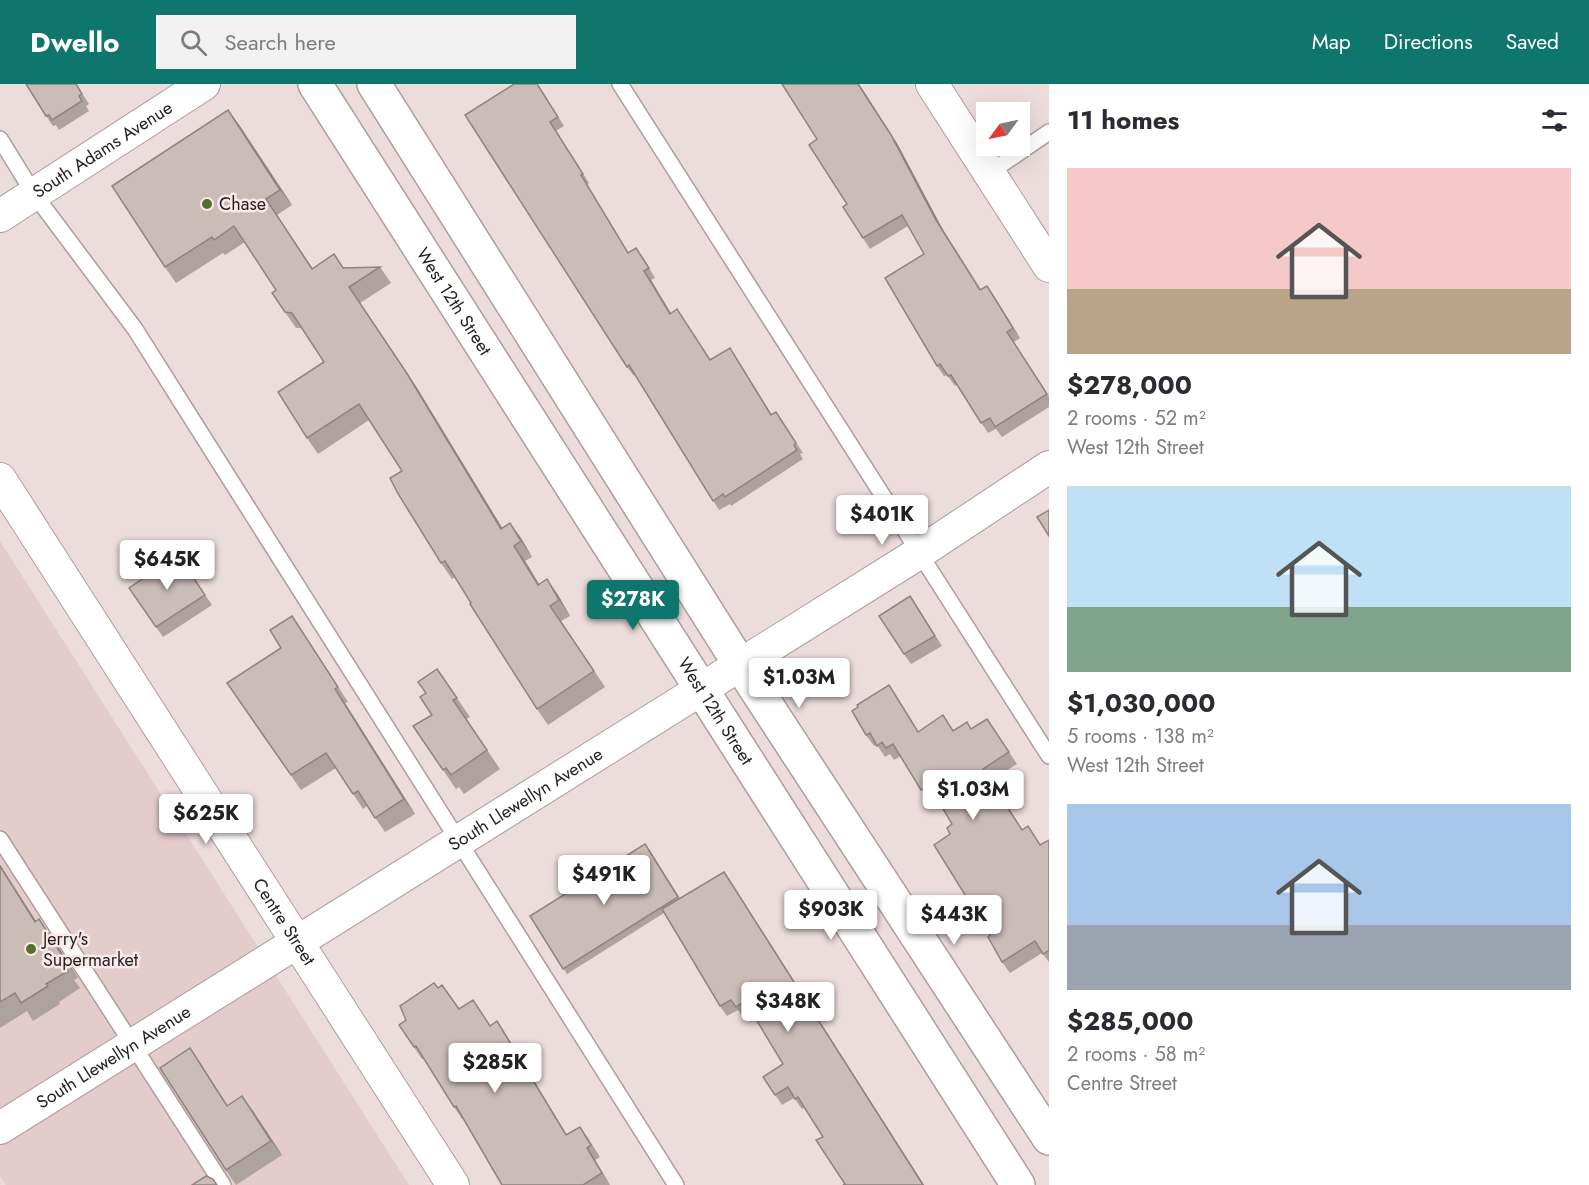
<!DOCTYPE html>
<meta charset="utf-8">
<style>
:root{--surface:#fff;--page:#f2f2f3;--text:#2b2b33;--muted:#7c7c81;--accent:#0f766e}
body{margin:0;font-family:Jost,sans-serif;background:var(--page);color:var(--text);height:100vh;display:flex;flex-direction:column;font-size:22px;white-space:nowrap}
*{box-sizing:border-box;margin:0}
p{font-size:20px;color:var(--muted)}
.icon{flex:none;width:33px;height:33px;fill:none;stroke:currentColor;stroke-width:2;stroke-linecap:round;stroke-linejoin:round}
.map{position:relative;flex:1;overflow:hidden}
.side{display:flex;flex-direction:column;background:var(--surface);width:540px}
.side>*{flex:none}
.needle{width:39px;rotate:237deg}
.tools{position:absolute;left:976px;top:18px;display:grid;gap:12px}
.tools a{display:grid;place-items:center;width:54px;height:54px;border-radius:0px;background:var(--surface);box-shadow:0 6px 24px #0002;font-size:30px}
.price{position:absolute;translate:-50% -51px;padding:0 14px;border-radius:6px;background:#fff;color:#222;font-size:20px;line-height:39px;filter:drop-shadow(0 2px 3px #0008)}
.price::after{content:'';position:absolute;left:50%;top:36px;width:18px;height:14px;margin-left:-9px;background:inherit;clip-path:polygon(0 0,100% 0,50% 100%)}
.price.current{background:var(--accent);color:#fff}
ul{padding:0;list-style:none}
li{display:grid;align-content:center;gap:12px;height:318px;padding:0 18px}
li span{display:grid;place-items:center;height:186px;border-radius:0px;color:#555}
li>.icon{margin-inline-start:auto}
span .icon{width:108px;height:108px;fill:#fffc;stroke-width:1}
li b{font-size:26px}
h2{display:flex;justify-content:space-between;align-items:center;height:72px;padding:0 18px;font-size:26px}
header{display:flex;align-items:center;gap:36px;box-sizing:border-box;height:84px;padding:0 30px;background:var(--accent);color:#fff}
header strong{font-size:28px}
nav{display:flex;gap:33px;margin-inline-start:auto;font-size:21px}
.search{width:420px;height:54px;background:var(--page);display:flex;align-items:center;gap:15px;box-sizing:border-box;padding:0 21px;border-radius:0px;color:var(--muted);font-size:22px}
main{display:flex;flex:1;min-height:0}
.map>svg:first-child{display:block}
.built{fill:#e4cccb}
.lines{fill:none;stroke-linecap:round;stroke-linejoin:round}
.service-casing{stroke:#ac9e9d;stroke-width:18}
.minor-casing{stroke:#ac9e9d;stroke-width:34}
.secondary-casing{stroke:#ac9e9d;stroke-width:36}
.service{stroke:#fff;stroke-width:15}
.minor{stroke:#fff;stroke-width:32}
.secondary{stroke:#fff;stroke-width:33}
.wall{fill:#aea29d}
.shaded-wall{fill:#8d8480}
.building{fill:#cabcb7;stroke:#8d8480;stroke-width:1.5}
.poi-dot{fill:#537228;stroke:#f9e9e9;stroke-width:2}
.labels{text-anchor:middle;stroke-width:5;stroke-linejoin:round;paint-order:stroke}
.street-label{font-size:18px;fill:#241f1f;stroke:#f9e9e9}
.poi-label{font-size:18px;fill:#241f1f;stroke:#f9e9e9;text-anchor:start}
</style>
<header>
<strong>Dwello</strong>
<div class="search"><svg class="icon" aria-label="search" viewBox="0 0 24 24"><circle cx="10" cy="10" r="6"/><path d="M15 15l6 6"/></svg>Search here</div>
<nav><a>Map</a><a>Directions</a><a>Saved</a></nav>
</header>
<main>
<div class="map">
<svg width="1049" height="1101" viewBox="0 0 1049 1101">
<rect width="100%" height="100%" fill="#ecdcdc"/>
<path class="built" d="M0,457L409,1101H6L0,1092Z"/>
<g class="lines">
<g class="service-casing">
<g id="service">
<path d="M620,0L1049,672"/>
<path d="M0,55L34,110L135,245L676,1101"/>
<path d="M989,89L1049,48"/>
<path d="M0,755L223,1101"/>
</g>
</g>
<g class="minor-casing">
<g id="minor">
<path d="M932,0L1049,182"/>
<path id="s1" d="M0,132L204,0"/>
<path id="s2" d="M0,395L453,1101"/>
<path id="s3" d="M0,1044L919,469L1049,383"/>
</g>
</g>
<g class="secondary-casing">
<g id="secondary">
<path id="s4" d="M315,0L1018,1101"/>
<path d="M374,0L739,579L1049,1054"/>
</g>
</g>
<use href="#service" class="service"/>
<use href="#minor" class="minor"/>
<use href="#secondary" class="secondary"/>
</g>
<g class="wall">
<path d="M76,0L89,20L86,22L89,27L59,46L56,41L53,42L46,32Z"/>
<path d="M538,0L564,42L556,47L589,99L587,101L628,169L643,173L655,194L651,196L671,229L711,276L736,274L772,331L776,328L803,369L800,370L803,375L731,422L730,420L719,426L635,291L634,292L627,283Z"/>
<path d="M859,0L898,61L943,146L981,206L987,202L1020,254L1014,258L1049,312V323L1002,353L996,345L988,349L957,301L955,302L947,291L944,292L937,282L924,170L908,142L870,165L863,154L847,120L817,55Z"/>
<path d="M228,26L292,121L277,131L312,184L380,183L391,199L360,219L417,304L502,444L521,454L532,473L525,477L539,500L547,495L558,511L570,532L561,537L605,603L548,641L537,625L455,493L452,495L441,479L402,387L369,336L318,370L307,354L324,278L302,244H296L285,228L276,206L245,158L225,171L223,169L176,199L165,183Z"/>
<path d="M178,471L212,521L163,553L129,504Z"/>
<path d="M910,512L942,562L911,580L904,570Z"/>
<path d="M302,547L348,618L345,619L415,730L385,748L367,722L363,725L336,684L301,706L227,599L281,564Z"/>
<path d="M437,585L470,633L466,635L500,685L464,710L459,703L456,705L413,642L432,631L426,609Z"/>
<path d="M897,613L918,648L971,645L987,635L1017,680L991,696L1022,746L1041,761L1049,756V878L1042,869L1010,889L1002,878L990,851L950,750L952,740L936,713L929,717L901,672L894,676L890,670L885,673L877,661L874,662L866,651Z"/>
<path d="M649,765L680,814L724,788L924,1101H843L845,1100L823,1053L804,1024L802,1025L794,1014L782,1021L763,993L783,980L752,928L743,933L738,926L727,932L720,922L664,829L567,890L530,832Z"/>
<path d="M0,781L36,837L39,835L52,853L78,894L74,896L80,904L59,918L60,920L33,937L27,927L0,944Z"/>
<path d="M438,904L459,925L490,942L497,937L505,949L567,1051L580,1043L588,1054L600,1073L595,1076L610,1101H502L463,1034L462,1035L454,1023L423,974L422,975L399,941L406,936Z"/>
<path d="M190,964L228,1022L253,1027L282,1071L236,1101L226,1086Z"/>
</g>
<g class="shaded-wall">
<path d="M859,0L898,61L943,146L988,216L936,136Z"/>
<path d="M228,26L240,42L292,121L280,106Z"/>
<path d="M266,115L277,131L323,200L312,185Z"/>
<path d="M644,187L651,196L676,239L670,230Z"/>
<path d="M987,202L994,212L1020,254L1013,244Z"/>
<path d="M360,219L417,304L512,460L501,445Z"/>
<path d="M510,439L521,454L532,473L521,457Z"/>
<path d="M514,462L525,477L549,517L538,501Z"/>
<path d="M547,495L558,511L570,532L559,516Z"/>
<path d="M889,601L897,613L926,660L918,648Z"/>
<path d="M335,605L345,619L415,730L404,715Z"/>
<path d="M0,781L48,856L35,838L0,782Z"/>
<path d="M724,788L731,798L924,1101H923Z"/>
<path d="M39,835L52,853L78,894L65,876Z"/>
<path d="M497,937L505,949L574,1063L566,1051Z"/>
<path d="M190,964L200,979L237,1037L227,1022Z"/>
<path d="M242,1012L253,1027L282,1071L271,1057Z"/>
<path d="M587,1064L595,1076L610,1101L602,1089Z"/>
</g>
<g class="building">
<path d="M26,0H76L82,10L79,12L82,17L52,36L49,31L46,32Z"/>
<path d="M514,0H537L558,33L550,38L583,90L581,91L628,169L636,164L649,184L644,187L670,230L677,225L710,276L730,264L771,331L776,328L796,359L794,361L797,366L725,413L723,410L713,417L629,281L627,283L465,31Z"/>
<path d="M782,0H858L891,51L936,136L980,206L987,202L1013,244L1007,248L1047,310L995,343L990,334L981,339L951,291L948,292L940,280L937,282L885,194L924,170L902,131L863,154L843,123L847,120L809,61L817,55Z"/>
<path d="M228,26L280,106L266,115L312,185L334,170L343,184L380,183L349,203L406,288L501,445L510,439L521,457L514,462L538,501L547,495L559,516L550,522L594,587L537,625L470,520L471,519L445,477L441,479L397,408L390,394L402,387L359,320L307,354L278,308L324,278L292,229L285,228L272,209L276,206L234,142L214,156L212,153L165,183L112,102Z"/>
<path d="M1049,426V452L1037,433Z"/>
<path d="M178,471L205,511L156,543L129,504Z"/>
<path d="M910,512L935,552L904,570L879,532Z"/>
<path d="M292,532L338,603L335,605L404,715L375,734L358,707L353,710L326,669L291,691L227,599L281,564L270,546Z"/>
<path d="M437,585L457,614L453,616L487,666L451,691L446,684L443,686L413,642L432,631L420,613L426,609L418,598Z"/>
<path d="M889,601L918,648L943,631L953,647L967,638L971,645L987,635L1009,668L983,685L1022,746L1028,742L1040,761L1049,756V866L1043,870L1035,857L1002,878L988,853L990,851L934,761L950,750L947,744L952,740L929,701L921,706L893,660L886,664L882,658L877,662L870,649L866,651L852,627L858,623L857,621Z"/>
<path d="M645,760L678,813L563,885L530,832Z"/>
<path d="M0,782L35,838L39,835L65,876L62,878L68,887L46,900L48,902L21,919L15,909L0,918Z"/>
<path d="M724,788L923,1101H843L845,1100L816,1056L823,1053L798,1013L795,1015L788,1003L775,1011L763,993L783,980L745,917L736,923L731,916L720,922L662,825Z"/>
<path d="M434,899L438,904L442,901L459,925L473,916L490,942L497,937L566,1051L580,1043L591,1061L587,1064L602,1089L583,1101H502L456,1022L454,1023L416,962L414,963L399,941L406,936L400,922Z"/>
<path d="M190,964L227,1022L242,1012L271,1057L226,1086L160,984Z"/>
<path d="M206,1092L213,1095L217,1101H192Z"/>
</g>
<g class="poi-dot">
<circle cx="207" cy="120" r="6"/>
<circle cx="31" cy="865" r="6"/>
</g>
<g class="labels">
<g class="street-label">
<text dy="6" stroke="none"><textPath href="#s1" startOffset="122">South Adams Avenue</textPath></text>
<text dy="6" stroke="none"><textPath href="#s4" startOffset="258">West 12th Street</textPath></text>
<text dy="6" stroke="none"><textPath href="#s4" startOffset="744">West 12th Street</textPath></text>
<text dy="6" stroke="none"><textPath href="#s3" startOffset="620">South Llewellyn Avenue</textPath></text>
<text dy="6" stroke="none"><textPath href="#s2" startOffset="526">Centre Street</textPath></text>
<text dy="6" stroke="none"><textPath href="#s3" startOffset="134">South Llewellyn Avenue</textPath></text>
</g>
<g class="poi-label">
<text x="219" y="126">Chase</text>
<text x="43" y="861">Jerry's<tspan x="43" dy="21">Supermarket</tspan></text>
</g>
</g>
</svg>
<div class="tools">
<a><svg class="needle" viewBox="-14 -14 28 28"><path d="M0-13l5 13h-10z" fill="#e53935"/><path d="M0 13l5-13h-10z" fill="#7c7c81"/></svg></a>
</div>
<b class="price" style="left:882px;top:462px">$401K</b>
<b class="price" style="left:167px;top:507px">$645K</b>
<b class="price current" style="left:633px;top:547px">$278K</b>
<b class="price" style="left:799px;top:625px">$1.03M</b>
<b class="price" style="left:973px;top:737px">$1.03M</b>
<b class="price" style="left:206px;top:761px">$625K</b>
<b class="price" style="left:604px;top:822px">$491K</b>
<b class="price" style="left:831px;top:857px">$903K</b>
<b class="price" style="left:954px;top:862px">$443K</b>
<b class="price" style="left:788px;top:949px">$348K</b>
<b class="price" style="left:495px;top:1010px">$285K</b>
</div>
<section class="side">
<h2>11 homes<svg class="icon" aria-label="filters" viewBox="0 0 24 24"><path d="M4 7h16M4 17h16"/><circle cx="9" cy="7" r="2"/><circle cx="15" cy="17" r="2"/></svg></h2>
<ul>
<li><span style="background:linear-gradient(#f6c9c9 65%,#b9a48a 0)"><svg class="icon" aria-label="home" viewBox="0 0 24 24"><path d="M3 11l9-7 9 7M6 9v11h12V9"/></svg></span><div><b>$278,000</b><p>2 rooms · 52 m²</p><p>West 12th Street</p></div></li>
<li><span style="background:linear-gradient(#bfe0f5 65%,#7fa58c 0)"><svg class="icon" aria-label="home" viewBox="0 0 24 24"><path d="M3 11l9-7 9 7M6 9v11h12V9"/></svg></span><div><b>$1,030,000</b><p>5 rooms · 138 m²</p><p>West 12th Street</p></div></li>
<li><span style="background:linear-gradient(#a9c7e8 65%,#9aa5b1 0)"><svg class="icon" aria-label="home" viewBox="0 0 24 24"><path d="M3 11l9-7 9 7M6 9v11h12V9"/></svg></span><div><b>$285,000</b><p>2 rooms · 58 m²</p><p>Centre Street</p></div></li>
</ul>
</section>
</main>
